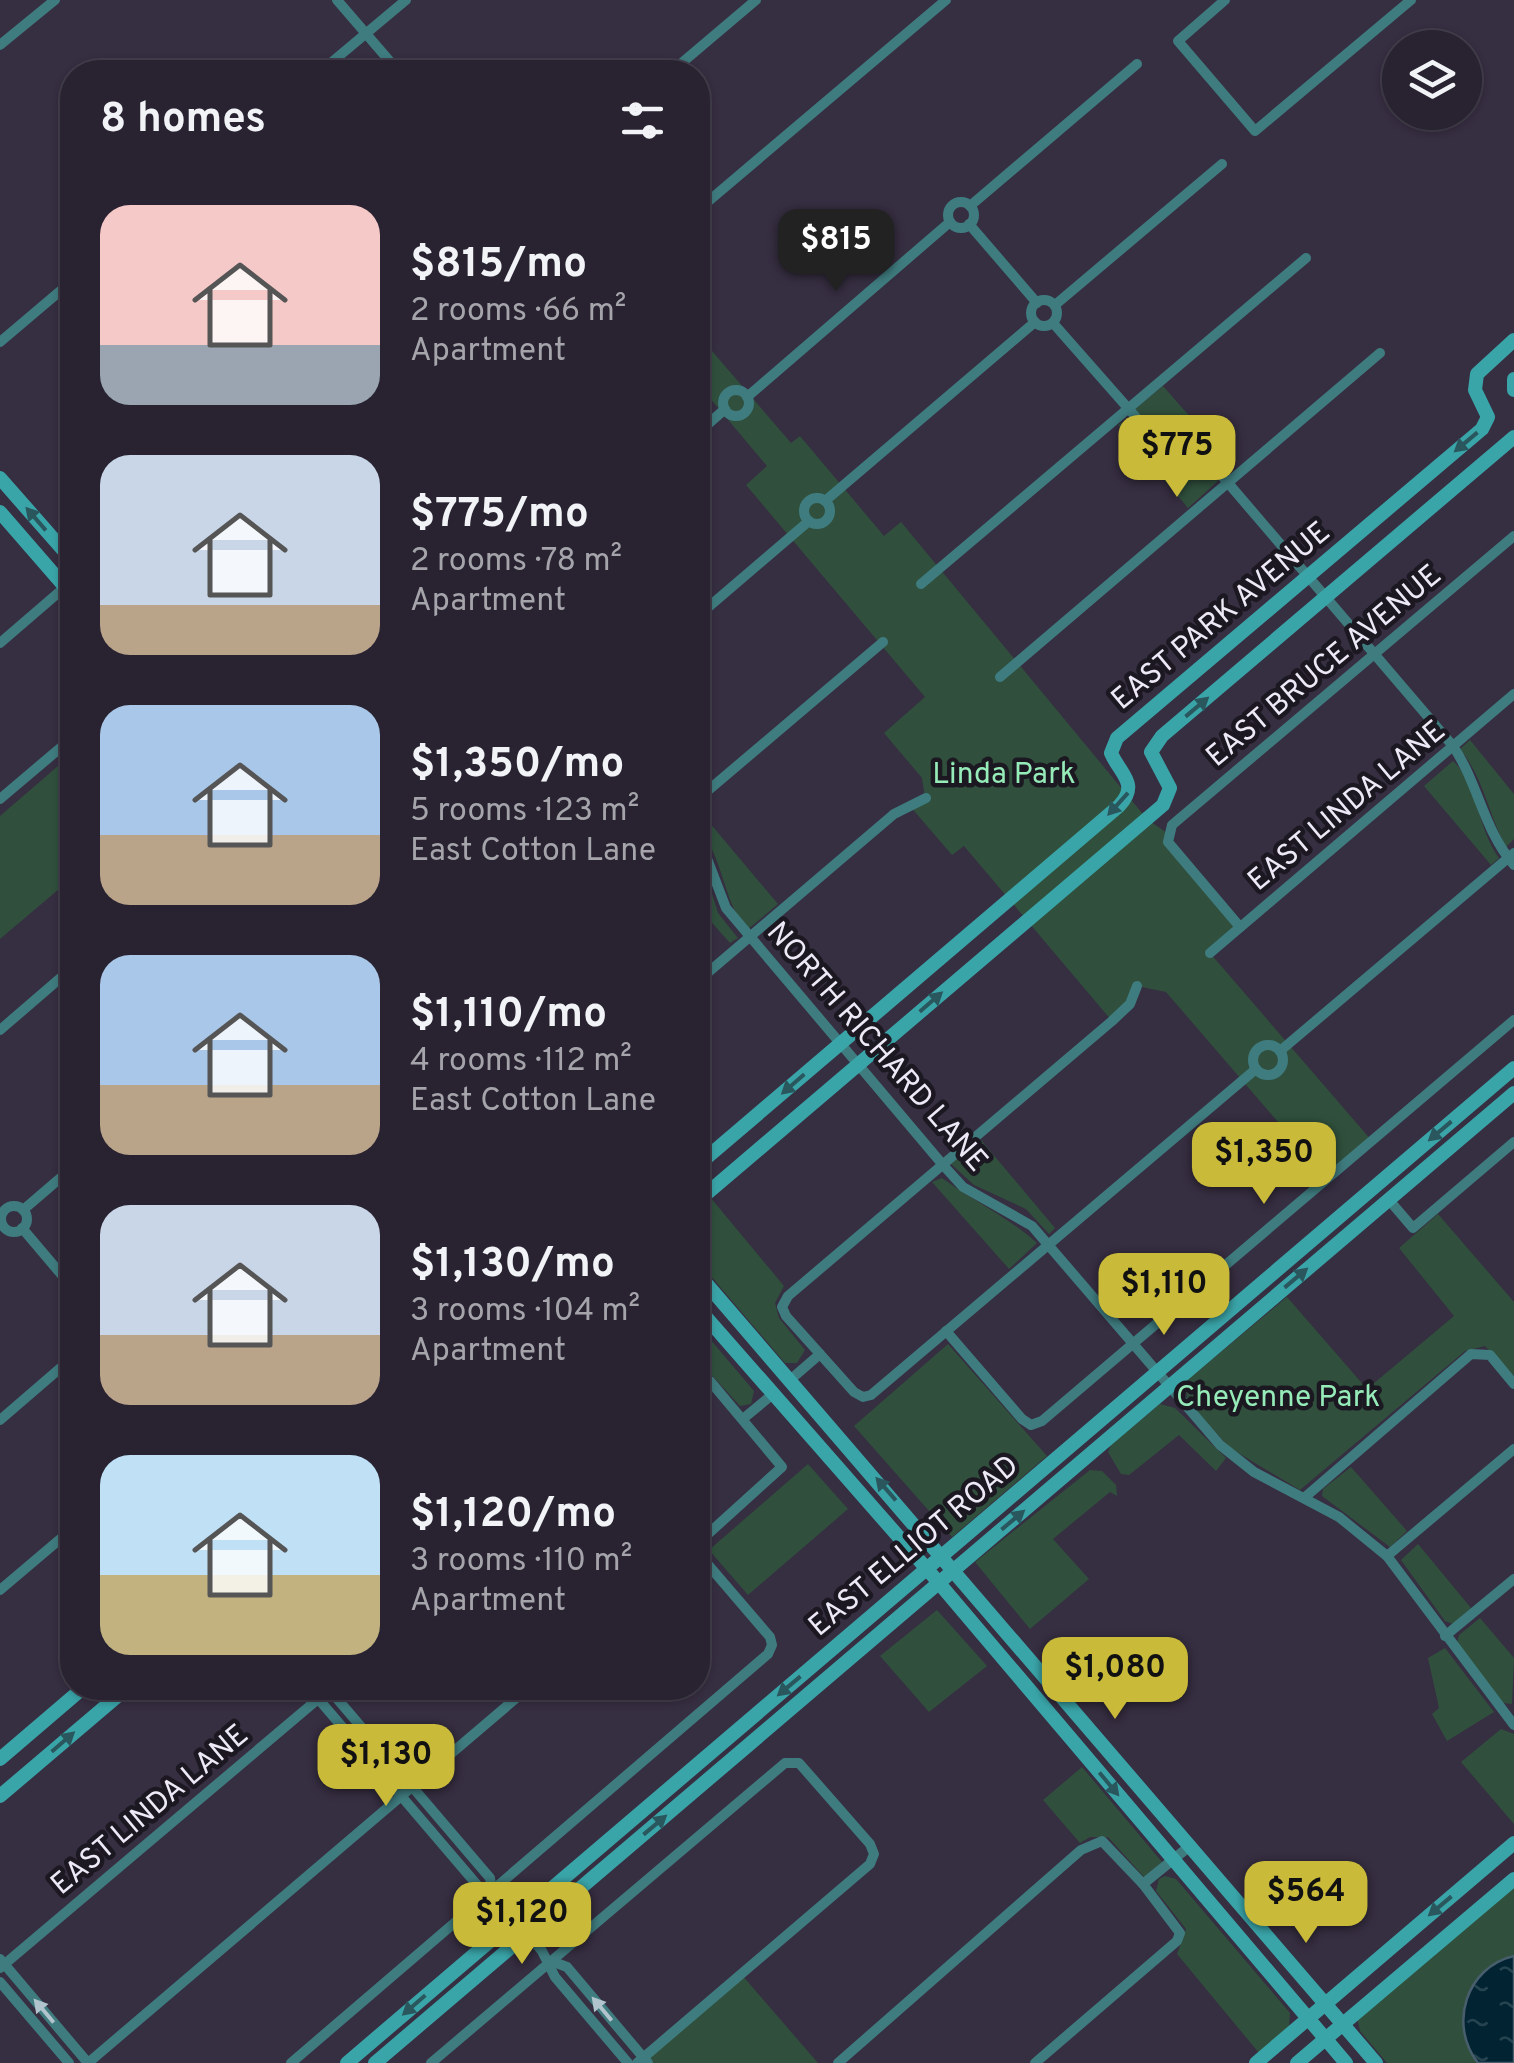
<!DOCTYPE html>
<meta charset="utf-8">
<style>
:root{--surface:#282231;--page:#342f3d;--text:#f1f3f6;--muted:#a5a4ab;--line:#443f4d;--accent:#caba39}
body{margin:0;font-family:Overpass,sans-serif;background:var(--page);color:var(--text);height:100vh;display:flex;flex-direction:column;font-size:38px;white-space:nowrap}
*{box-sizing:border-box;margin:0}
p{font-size:32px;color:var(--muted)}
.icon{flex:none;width:55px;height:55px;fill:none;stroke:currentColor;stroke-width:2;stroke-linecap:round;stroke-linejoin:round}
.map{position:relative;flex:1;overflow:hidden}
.sheet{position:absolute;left:60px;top:60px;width:650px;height:1640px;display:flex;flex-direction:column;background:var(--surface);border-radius:40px;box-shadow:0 2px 8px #0004,0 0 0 2px var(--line)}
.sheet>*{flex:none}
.fabs{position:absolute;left:1382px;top:30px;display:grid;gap:20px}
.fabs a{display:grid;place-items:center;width:100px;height:100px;border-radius:50%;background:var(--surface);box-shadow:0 2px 8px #0004,0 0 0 2px var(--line);font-size:50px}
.price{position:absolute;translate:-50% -85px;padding:0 22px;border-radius:20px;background:var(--accent);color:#111;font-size:32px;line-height:65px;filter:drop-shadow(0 2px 5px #0008)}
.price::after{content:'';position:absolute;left:50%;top:60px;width:30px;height:22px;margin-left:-15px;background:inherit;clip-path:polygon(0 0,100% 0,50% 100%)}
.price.selected{background:#222;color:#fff}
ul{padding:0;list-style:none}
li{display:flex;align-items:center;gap:30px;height:250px;padding:0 40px}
li span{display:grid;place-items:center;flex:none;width:280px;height:200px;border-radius:30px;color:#555}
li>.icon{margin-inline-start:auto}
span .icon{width:120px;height:120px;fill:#fffc;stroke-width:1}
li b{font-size:42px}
h2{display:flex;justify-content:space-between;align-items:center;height:120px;padding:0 40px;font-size:42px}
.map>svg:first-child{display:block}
.green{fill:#30503d}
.water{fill:url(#water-ripples);stroke:#485e6d;stroke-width:2.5}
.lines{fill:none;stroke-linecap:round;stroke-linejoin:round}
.street{stroke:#3f7c7f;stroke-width:10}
.secondary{stroke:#3aa5a9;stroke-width:14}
.oneway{fill:#2a575e}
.oneway2{fill:#b1c3cc}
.labels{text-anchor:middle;stroke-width:9;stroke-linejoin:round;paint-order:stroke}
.street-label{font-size:30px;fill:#eee9f6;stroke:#1c1821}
.park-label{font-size:30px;fill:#96ecb8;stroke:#1c1821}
</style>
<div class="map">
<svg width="1514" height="2063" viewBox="0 0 1514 2063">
<defs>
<pattern id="water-ripples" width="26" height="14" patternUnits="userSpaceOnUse" patternTransform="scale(2.5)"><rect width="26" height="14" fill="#012332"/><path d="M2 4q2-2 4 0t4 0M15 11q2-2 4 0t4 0" fill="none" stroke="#264350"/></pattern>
</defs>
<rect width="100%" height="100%" fill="#362e41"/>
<g class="green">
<path d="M706,344L791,443L800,436L884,536L901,522L1147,819L1167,833L1240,927L1210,953L1372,1141L1327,1179L1166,992L1137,986L1112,1021L964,846L952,855L909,805L925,798L922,778L884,733L925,697L746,485L767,466L698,384V351Z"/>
<path d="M1163,386L1234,467L1227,473L1204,451L1151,427L1135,409Z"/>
<path d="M1123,422L1163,449L1201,466L1218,481L1188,508L1118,425Z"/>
<path d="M1470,740L1514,794V839L1506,847C1488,814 1484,778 1460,749Z"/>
<path d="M72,754V878L0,939V816Z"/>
<path d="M1453,761C1477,782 1478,830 1499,858L1491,865L1424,786Z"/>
<path d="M698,809L778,904L747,930C728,906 726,882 714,854C707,836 698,828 698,809Z"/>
<path d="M698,849L718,913L738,938L730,943L698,907Z"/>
<path d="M981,1140L1055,1228L1049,1234L1026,1209L974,1185L951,1164Z"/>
<path d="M942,1178C973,1201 1008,1217 1037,1243L1009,1269L932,1182Z"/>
<path d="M710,1197L784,1286L775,1303L779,1318L805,1350L797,1363H785L698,1261V1207Z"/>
<path d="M1438,1214L1514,1302V1376L1485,1346L1465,1351L1300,1490L1230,1448L1187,1401L1186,1381L1287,1297L1367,1389L1454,1316L1399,1248Z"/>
<path d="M698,1325L754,1391L751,1404L740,1406L710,1373L698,1370Z"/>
<path d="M948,1344L1047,1456L952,1537L854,1426Z"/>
<path d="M1160,1404L1175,1408L1226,1458L1216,1471L1179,1435L1129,1475L1121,1474L1108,1452L1111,1445Z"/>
<path d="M808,1464L848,1509L748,1595L709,1550Z"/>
<path d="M1351,1467L1407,1531L1390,1547L1322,1496L1323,1489Z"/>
<path d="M1090,1470L1102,1471L1116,1485L1117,1496L1110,1492L1053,1539L1089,1579L1030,1629L975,1562Z"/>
<path d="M1418,1544L1471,1608L1453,1624L1445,1621L1401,1560Z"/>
<path d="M937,1610L987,1666L929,1712L880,1656Z"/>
<path d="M1480,1618L1514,1658L1512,1704L1503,1703L1457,1643L1459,1635Z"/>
<path d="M1445,1648L1494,1712L1447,1741L1432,1714L1439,1708L1428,1658Z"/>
<path d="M1501,1729L1514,1734V1824L1461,1762Z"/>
<path d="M1082,1767L1162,1862L1144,1877L1108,1837H1090L1080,1843L1043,1800Z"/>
<path d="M1165,1876L1176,1879L1290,2013L1289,2026L1259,2053L1177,1954L1186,1929L1156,1891L1159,1879Z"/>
<path d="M1514,1883V1956C1466,1967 1448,2025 1478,2063H1387L1360,2031L1357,2017Z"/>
<path d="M741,1974L818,2063H638Z"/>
</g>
<path class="water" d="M1514,1956V2063H1478C1448,2025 1466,1967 1514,1956Z"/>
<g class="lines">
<g class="street">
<path d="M337,0L399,72"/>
<path d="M1225,0L1178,41L1255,131L1411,0"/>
<path d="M0,45L55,0"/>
<path d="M320,72L406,0"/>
<path d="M671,72L756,0"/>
<circle cx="961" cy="215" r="13"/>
<path d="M970,206L1137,64"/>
<path d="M698,210L946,0"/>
<path d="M969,224L1037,303"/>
<circle cx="1044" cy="313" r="13"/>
<path d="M1055,305L1222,164"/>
<path d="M1053,323L1149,432L1211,463L1453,746C1479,785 1483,829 1514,865"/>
<path d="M0,342L72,281"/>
<circle cx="736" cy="403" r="13"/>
<path d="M747,397L950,222"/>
<path d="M698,433L725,409"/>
<circle cx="817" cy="511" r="13"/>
<path d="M825,501L1035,322"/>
<path d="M921,584L1306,258"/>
<path d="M698,616L809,521"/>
<path d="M0,643L72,581"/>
<path d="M1000,677L1380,353"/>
<path d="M0,799L72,738"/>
<path d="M698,799L883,642"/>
<path d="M698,835L726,908L943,1165L963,1187L1032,1226L1220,1445L1254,1472L1339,1517L1387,1556L1514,1725"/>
<path d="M1240,927L1168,842L1172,825L1514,536"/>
<path d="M1210,953L1514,694"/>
<path d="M698,981L894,814L926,798"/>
<path d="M1137,986L1130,1004L1112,1021L788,1296L782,1307L786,1316L854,1392L863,1397L871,1395L1256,1069"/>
<path d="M0,1030L72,968"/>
<circle cx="1268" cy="1060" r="15"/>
<path d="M1280,1051L1514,853"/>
<path d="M1389,1200L1413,1228L1514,1142"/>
<circle cx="14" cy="1219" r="13"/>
<path d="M23,1210L72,1168"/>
<path d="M22,1228L72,1287"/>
<path d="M946,1331L1022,1419L1031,1425L1042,1421L1514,1020"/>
<path d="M698,1376L710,1381L782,1467L698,1543"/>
<path d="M790,1380L820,1354"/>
<path d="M744,1418L773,1394"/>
<path d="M0,1420L72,1358"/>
<path d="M1304,1498L1471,1354L1490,1355L1514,1384"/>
<path d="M1387,1556L1514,1449"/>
<path d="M0,1590L72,1529"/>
<path d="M1445,1636L1514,1579"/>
<path d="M309,1688L478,1886L492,1892L542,1951L555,1977L628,2063"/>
<path d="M328,1688L490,1878L492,1892"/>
<path d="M1143,1884L1191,1845"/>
<path d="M0,1959L88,2063L528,1688"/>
<path d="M551,1961L567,1967L648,2063"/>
<path d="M0,1968L331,1688"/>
<path d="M0,1982L69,2063"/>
<path d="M291,2063L768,1654L772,1645L770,1637L698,1553"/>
<path d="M431,2063L785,1763H799L870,1844L874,1854L870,1864L637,2063"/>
<path d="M838,2063L1081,1850L1102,1841L1143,1884L1180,1933L1177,1941L1035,2063"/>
</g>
<g class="secondary">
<path d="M1514,379V390"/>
<path d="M0,478L72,560"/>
<path d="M0,512L72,595"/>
<path d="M698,1165L1119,806C1140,784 1120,774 1111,753L1117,738L1482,429L1488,417L1475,390L1477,374L1514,340"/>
<path d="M698,1201L1163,805L1170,788L1151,752L1162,736L1514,437"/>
<path d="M698,1274L1376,2063"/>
<path d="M698,1308L933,1576L1346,2063"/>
<path d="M0,1759L83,1688"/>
<path d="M0,1796L127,1688"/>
<path d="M347,2063L1514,1068"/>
<path d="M375,2063L1514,1093"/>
<path d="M1256,2063L1514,1843"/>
<path d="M1297,2063L1514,1879"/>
</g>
</g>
<defs><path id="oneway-solid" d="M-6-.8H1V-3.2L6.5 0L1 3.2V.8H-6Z" transform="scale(2.5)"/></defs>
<g class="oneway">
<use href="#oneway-solid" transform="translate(1466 442) rotate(140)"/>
<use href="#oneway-solid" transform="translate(36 519) rotate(-131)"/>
<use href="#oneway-solid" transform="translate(1197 707) rotate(-40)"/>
<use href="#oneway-solid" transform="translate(1118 804) rotate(132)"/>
<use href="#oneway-solid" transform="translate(931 1002) rotate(-41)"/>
<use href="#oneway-solid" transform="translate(793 1084) rotate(139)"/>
<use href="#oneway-solid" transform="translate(1440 1131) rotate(140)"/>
<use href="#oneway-solid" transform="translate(1296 1278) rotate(-40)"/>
<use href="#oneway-solid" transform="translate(886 1489) rotate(-131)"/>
<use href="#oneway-solid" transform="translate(1013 1520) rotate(-40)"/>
<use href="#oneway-solid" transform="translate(789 1686) rotate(140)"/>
<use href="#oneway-solid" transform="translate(63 1742) rotate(-41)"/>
<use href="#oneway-solid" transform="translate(1109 1784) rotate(50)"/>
<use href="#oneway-solid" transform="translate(655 1825) rotate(-40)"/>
<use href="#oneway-solid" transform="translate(1440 1906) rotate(140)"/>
<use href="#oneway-solid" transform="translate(414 2005) rotate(139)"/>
</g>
<g class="oneway2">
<use href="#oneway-solid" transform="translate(602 2009) rotate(-130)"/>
<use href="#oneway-solid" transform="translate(44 2011) rotate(-130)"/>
</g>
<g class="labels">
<g class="street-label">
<text transform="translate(1220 615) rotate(-40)" y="10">EAST PARK AVENUE</text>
<text transform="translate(1323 665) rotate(-40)" y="10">EAST BRUCE AVENUE</text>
<text transform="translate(1346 805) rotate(-40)" y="10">EAST LINDA LANE</text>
<text transform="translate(878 1046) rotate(49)" y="10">NORTH RICHARD LANE</text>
<text transform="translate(913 1545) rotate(-40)" y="10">EAST ELLIOT ROAD</text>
<text transform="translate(149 1809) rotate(-40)" y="10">EAST LINDA LANE</text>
</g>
<g class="park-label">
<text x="1004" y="783">Linda Park</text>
<text x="1278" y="1406">Cheyenne Park</text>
</g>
</g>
</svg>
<div class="fabs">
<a><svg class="icon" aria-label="layers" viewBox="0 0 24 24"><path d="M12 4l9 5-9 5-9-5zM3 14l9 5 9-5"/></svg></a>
</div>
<b class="price selected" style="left:836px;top:294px">$815</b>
<b class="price" style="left:1177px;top:500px">$775</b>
<b class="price" style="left:1264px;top:1207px">$1,350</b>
<b class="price" style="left:1164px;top:1338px">$1,110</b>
<b class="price" style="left:1115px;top:1722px">$1,080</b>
<b class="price" style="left:386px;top:1809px">$1,130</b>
<b class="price" style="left:1306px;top:1946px">$564</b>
<b class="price" style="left:522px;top:1967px">$1,120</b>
<section class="sheet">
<h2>8 homes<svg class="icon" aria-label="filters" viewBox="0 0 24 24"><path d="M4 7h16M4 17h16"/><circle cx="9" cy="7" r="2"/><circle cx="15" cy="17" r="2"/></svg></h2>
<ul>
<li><span style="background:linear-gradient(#f6c9c9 70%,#9aa5b1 0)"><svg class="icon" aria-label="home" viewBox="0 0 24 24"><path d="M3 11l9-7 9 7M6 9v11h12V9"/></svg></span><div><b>$815/mo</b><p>2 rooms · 66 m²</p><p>Apartment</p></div></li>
<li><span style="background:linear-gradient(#c9d6e8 75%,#b9a48a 0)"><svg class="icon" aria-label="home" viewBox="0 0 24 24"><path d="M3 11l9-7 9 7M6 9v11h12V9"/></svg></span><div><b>$775/mo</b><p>2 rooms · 78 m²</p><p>Apartment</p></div></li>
<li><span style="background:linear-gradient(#a9c7e8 65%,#b9a48a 0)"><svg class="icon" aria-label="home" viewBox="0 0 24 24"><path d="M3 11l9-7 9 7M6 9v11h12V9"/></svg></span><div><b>$1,350/mo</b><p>5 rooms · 123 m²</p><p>East Cotton Lane</p></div></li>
<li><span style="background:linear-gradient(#a9c7e8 65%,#b9a48a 0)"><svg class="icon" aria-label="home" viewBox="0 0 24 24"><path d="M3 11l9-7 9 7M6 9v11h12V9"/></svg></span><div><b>$1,110/mo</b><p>4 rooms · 112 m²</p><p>East Cotton Lane</p></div></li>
<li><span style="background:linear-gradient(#c9d6e8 65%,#b9a48a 0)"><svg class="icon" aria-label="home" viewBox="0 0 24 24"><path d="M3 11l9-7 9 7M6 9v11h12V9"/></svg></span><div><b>$1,130/mo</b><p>3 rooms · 104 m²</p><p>Apartment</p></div></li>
<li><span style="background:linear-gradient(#bfe0f5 60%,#c2b280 0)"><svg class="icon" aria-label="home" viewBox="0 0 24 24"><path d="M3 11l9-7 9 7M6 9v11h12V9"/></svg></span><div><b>$1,120/mo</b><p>3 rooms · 110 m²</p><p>Apartment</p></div></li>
</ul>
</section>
</div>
